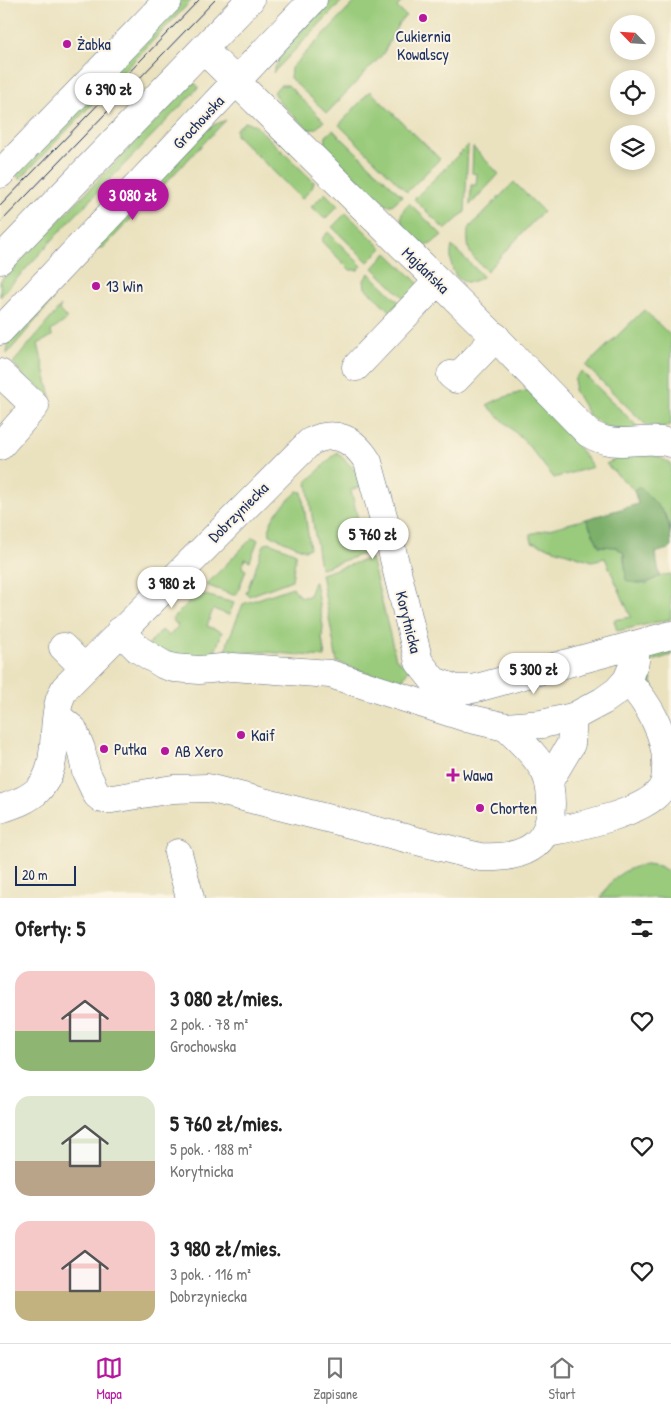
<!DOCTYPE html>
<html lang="pl">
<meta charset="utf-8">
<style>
:root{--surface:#fff;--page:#f6f6f6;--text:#222;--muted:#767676;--line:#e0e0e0;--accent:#b5179e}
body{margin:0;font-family:"Patrick Hand",sans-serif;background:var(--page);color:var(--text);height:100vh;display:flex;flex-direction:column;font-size:19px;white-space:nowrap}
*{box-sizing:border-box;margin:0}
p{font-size:16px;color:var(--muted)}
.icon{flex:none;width:28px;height:28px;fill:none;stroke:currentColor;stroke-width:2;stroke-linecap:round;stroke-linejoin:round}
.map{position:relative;height:898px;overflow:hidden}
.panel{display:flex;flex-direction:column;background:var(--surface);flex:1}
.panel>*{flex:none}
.needle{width:32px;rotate:295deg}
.buttons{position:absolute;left:610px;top:15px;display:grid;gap:10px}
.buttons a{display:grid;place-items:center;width:45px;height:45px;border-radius:50%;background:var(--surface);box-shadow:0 2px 12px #0003;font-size:25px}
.scale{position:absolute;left:15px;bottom:12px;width:61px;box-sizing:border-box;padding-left:5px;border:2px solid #1b2f5e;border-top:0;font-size:14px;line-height:18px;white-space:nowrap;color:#1b2f5e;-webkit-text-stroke:4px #fcf5e5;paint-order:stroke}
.price{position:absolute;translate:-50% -42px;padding:0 11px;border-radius:18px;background:#fff;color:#222;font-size:16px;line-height:32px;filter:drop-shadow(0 1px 2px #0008)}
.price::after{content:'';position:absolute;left:50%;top:30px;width:15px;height:11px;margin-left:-8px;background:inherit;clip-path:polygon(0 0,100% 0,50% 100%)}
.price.active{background:var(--accent);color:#fff}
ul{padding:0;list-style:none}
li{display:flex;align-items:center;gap:15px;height:125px;padding:0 15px}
li span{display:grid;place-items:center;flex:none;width:140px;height:100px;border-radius:15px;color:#555}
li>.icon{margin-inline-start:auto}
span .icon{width:60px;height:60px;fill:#fffc;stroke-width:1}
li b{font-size:21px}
h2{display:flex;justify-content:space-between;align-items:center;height:60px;padding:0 15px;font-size:21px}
.menu{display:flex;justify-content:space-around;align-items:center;height:70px;border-top:1px solid var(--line);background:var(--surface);font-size:14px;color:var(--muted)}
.menu a{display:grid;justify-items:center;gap:2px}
.menu .active{color:var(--accent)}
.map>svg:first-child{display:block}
.green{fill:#9acb7b;stroke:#5a7d6c}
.forest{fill:#7baf6b;stroke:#4b6f64}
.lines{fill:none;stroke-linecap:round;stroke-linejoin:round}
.minor-casing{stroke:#636e80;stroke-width:29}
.major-casing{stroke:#636e80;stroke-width:29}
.minor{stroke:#fff;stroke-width:28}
.major{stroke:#fff;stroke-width:28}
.tram{stroke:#1b2f5e;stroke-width:1}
.poi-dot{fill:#b5179e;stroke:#fcf5e5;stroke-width:2}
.labels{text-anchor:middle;stroke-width:4;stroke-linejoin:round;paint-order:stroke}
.poi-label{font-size:16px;fill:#1b2f5e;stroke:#fcf5e5;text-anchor:start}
.street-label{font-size:16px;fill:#1b2f5e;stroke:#fcf5e5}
</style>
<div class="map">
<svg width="671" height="898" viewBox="0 0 671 898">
<rect width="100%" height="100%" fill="#fcf5e5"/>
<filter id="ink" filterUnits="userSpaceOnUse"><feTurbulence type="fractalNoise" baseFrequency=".02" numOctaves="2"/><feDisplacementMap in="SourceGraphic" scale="10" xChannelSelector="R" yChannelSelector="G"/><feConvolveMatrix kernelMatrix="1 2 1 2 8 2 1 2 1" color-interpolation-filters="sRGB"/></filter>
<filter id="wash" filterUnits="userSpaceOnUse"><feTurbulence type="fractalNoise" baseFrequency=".0096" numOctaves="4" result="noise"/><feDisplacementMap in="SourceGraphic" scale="20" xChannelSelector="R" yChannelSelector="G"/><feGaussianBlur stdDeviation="1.12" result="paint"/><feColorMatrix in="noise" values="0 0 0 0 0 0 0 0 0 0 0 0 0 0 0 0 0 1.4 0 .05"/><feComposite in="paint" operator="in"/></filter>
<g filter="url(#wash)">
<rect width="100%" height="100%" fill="#eae2bf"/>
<g class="green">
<path d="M181,0H192L20,179L13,172Z"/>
<path d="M332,0H343L273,73C283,43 311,22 332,0Z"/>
<path d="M357,0H404L397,7L406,16L399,23L383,54L327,113L290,78L291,68Z"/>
<path d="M193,84H196L199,87L68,223L0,297V281L181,95Z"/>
<path d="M280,85H288L324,121L317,128L309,130L279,102L274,92Z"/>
<path d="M370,91L440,159L407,192L339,125Z"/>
<path d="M226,120L103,248L89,250L207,130L214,125Z"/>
<path d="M245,122L255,125L314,182L312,188L302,199L236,135V129Z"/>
<path d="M333,130L402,196L392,205H385L325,148L326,136Z"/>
<path d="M468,145L465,212L445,230L414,199Z"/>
<path d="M473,147L499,174L470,205L471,185H476L477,174L472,173Z"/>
<path d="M514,182L543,211L487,271C470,254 467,255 468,229Z"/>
<path d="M324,194H326L338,206L325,219L311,207Z"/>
<path d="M409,203L442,235L431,244L424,246C410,232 390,222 409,203Z"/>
<path d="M346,213L382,248L368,262L332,227Z"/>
<path d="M328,232L362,266L358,270H350L322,242L323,237Z"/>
<path d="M452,246L483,276C458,294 447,268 452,246Z"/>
<path d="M387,253L425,290L411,305L373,268Z"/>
<path d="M369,273L407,310L393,314L365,288L364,280Z"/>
<path d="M48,298L53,300L7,354L8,341Z"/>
<path d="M61,306L59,310L68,319L51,331L52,336L38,344L51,397L36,385L31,386L24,382L22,373L13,363Z"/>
<path d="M644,310L671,336V425L662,427L647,426L586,366Z"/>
<path d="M581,371L641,430L610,429L590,417L574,390L575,378Z"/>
<path d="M528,390L560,423L593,467L554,478L527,444L487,405L499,399Z"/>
<path d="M337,452L358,473L364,485L351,490L366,553L322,568H320L307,482Z"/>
<path d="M635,453C650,453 659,456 671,464V532L665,514L640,487L634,490L606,464L623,456Z"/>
<path d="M298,491L302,492L310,548L305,550L270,535C266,518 287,502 298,491Z"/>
<path d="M586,519L599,546L616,547L624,553V563L646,584L660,576L671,574V619L617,631L614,620L631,617L605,558L592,561L532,542L530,534Z"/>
<path d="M253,537L258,540L250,561L245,559L242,568L246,570L237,594L233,595L206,585Z"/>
<path d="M269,542L296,553L292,580L249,596L246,593L264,545Z"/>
<path d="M371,558L396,659L409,668L400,685L337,662L321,574Z"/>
<path d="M314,582H315L323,626L322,638L325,657L265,652L226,653L228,641L243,604L293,587L298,595L303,597L309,596Z"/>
<path d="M198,593L234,603L229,615L213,609L207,626L222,632L214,655L169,659L147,646L162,630L169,636L178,626L172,619Z"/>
<path d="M671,645V655L647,663L665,731L663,732L642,657Z"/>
<path d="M646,864L660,866L671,874V898H601C612,877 623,869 646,864Z"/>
</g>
<path class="forest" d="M640,487C662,511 671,514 671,548L655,553L660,576C648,583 639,586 626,580L624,553L616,547L599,546L586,519L638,504L634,490Z"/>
</g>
<g filter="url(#ink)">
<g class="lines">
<g class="minor-casing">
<g id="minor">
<path d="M203,49L500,342L588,433C617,451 642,435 671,443"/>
<path d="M0,174L168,0"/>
<path d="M356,367L438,281"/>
<path d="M0,373L35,406L0,446"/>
<path d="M451,375L456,379L496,337"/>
<path d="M120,631L138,649L164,665L174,668L199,670L233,667L330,674L467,718L506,727L542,724L573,717L603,701L617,691L627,680L635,661V645"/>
<path d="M63,647L83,667"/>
<path d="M57,716L73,729L81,749L86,772L97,795L102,799H112L173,789L208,788L480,857C519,859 551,849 551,804C551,795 550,783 546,774C537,756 520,741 506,727"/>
<path d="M549,781L571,744L573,717"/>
<path d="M0,809C13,805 28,800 38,790C60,768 51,730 59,702C60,697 63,692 65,688L310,442C335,429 354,439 368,462L388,534L419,662L434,681L456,689H473L671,635"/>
<path d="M546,832C574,828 643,813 660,791C665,785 666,776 666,769C668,736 649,704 627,680"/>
<path d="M178,853L190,898"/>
</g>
</g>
<g class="major-casing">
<g id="major">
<path d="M0,260L250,0"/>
<path d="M0,331L313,0"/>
</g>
</g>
<use href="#minor" class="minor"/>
<use href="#major" class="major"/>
<g class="tram">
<path d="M0,206L199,0"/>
<path d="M0,223L215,0"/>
</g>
</g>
</g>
<g class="poi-dot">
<circle cx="423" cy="18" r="5"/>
<circle cx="67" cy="44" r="5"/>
<circle cx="96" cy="286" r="5"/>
<circle cx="241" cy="735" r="5"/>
<circle cx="104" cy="749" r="5"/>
<circle cx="165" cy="751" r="5"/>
<path d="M450.5 767.5h5v5h5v5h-5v5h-5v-5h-5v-5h5z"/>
<circle cx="480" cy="808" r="5"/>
</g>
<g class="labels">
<g class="poi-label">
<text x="423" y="42" text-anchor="middle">Cukiernia<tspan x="423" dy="18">Kowalscy</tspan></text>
<text x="77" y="50">Żabka</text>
<text x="106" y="292">13 Win</text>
<text x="251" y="741">Kaif</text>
<text x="114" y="755">Putka</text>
<text x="175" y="757">AB Xero</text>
<text x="463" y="781">Wawa</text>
<text x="490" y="814">Chorten</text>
</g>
<g class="street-label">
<text transform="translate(198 122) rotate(-47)" y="6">Grochowska</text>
<text transform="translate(426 270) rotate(44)" y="6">Majdańska</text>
<text transform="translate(238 512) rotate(-45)" y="6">Dobrzyniecka</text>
<text transform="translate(409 622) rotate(76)" y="6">Korytnicka</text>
</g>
</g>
</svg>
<div class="buttons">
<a><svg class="needle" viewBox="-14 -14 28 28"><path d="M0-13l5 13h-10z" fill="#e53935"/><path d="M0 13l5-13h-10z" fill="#767676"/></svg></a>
<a><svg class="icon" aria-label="locate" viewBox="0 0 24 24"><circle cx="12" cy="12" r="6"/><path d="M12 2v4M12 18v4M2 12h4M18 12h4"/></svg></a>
<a><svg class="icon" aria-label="layers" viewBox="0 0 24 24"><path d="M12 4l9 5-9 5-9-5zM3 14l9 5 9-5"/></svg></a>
</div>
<div class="scale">20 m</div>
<b class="price" style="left:109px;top:115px">6 390 zł</b>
<b class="price active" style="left:133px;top:221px">3 080 zł</b>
<b class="price" style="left:373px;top:560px">5 760 zł</b>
<b class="price" style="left:172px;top:609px">3 980 zł</b>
<b class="price" style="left:534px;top:695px">5 300 zł</b>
</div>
<section class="panel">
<h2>Oferty: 5<svg class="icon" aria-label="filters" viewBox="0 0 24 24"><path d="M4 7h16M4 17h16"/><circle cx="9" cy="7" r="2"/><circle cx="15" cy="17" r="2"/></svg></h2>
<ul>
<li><span style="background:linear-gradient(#f6c9c9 60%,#8fb573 0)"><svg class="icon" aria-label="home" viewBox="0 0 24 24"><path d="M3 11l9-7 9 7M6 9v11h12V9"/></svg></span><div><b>3 080 zł/mies.</b><p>2 pok. · 78 m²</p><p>Grochowska</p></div><svg class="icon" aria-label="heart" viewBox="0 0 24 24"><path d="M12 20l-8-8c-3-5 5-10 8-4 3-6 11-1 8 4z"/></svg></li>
<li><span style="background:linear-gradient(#dfe7d0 65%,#b9a48a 0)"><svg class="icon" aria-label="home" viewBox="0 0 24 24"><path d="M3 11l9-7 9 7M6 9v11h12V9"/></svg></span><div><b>5 760 zł/mies.</b><p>5 pok. · 188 m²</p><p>Korytnicka</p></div><svg class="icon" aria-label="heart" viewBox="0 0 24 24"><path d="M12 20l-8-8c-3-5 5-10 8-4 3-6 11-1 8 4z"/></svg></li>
<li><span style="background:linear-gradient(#f6c9c9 70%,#c2b280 0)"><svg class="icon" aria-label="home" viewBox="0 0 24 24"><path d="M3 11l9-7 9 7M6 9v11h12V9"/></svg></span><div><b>3 980 zł/mies.</b><p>3 pok. · 116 m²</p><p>Dobrzyniecka</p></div><svg class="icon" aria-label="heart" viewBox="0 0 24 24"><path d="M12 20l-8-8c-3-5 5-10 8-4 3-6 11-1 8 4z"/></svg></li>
</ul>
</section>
<nav class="menu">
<a class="active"><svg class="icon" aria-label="map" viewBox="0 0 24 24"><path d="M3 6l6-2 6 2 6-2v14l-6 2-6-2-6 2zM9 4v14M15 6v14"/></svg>Mapa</a>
<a><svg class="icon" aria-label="saved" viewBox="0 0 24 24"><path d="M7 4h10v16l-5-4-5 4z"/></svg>Zapisane</a>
<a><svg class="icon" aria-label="home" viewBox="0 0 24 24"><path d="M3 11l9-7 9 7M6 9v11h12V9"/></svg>Start</a>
</nav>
